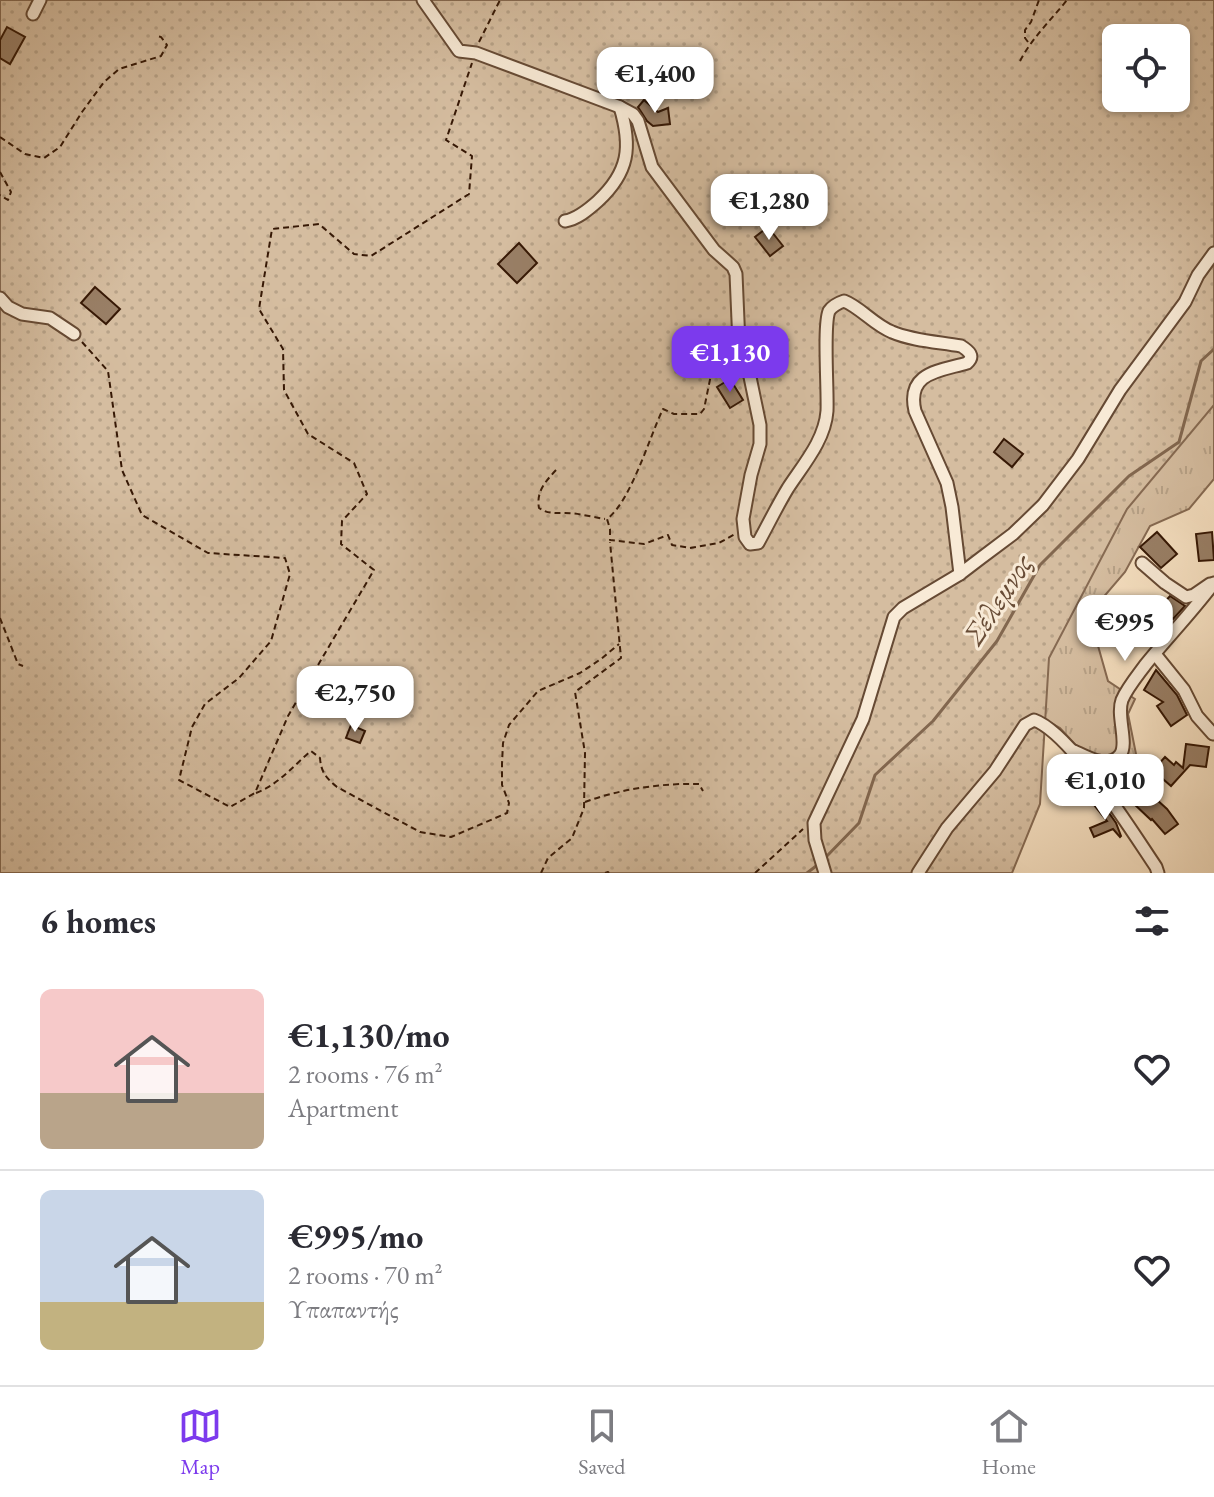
<!DOCTYPE html>
<meta charset="utf-8">
<style>
:root{--surface:#fff;--page:#f2f2f3;--text:#2b2b33;--muted:#7c7c81;--line:#e1e1e2;--accent:#7c3aed}
body{margin:0;font-family:"EB Garamond",serif;background:var(--page);color:var(--text);height:100vh;display:flex;flex-direction:column;font-size:30px;white-space:nowrap}
*{box-sizing:border-box;margin:0}
p{font-size:26px;color:var(--muted)}
.icon{flex:none;width:44px;height:44px;fill:none;stroke:currentColor;stroke-width:2;stroke-linecap:round;stroke-linejoin:round}
.map{position:relative;height:873px;overflow:hidden}
.sheet{display:flex;flex-direction:column;background:var(--surface);flex:1}
.sheet>*{flex:none}
.tools{position:absolute;left:1102px;top:24px;display:grid;gap:16px}
.tools a{display:grid;place-items:center;width:88px;height:88px;border-radius:12px;background:var(--surface);box-shadow:0 2px 6px #0004;font-size:40px}
.price{position:absolute;translate:-50% -68px;padding:0 18px;border-radius:16px;background:#fff;color:#222;font-size:26px;line-height:52px;filter:drop-shadow(0 2px 4px #0008)}
.price::after{content:'';position:absolute;left:50%;top:48px;width:24px;height:18px;margin-left:-12px;background:inherit;clip-path:polygon(0 0,100% 0,50% 100%)}
.price.selected{background:var(--accent);color:#fff}
ul{padding:0;list-style:none}
li{display:flex;align-items:center;gap:24px;height:200px;padding:0 40px}
li+li{border-top:2px solid var(--line)}
li span{display:grid;place-items:center;flex:none;width:224px;height:160px;border-radius:12px;color:#555}
li>.icon{margin-inline-start:auto}
span .icon{width:96px;height:96px;fill:#fffc;stroke-width:1}
li b{font-size:34px}
h2{display:flex;justify-content:space-between;align-items:center;height:96px;padding:0 40px;font-size:34px}
.dock{display:flex;justify-content:space-around;align-items:center;height:112px;border-top:2px solid var(--line);background:var(--surface);font-size:22px;color:var(--muted)}
.dock a{display:grid;justify-items:center;gap:4px}
.dock .selected{color:var(--accent)}
.map>svg:first-child{display:block}
.grass{fill:url(#grass-tufts);stroke:#866a52;stroke-width:2}
.park{fill:url(#park-dots);stroke:#866a52;stroke-width:2;fill-rule:evenodd}
.lines{fill:none;stroke-linecap:round;stroke-linejoin:round}
.stream{stroke:#82674f;stroke-width:3}
.building{fill:#997f66;stroke:#361805;stroke-width:2}
.street-casing{stroke:#664a34;stroke-width:15}
.path{stroke:#361805;stroke-width:2;stroke-dasharray:6 4;stroke-linecap:butt}
.street{stroke:#f8ead6;stroke-width:11}
.labels{text-anchor:middle;stroke-width:6;stroke-linejoin:round;paint-order:stroke}
.water-label{font-size:30px;font-style:italic;fill:#684c36;stroke:#f8ead6}
</style>
<div class="map">
<svg width="1214" height="873" viewBox="0 0 1214 873">
<defs>
<pattern id="grass-tufts" width="24" height="20" patternUnits="userSpaceOnUse" patternTransform="scale(2)"><rect width="24" height="20" fill="#d5bda0"/><path d="M3 7l-1-3M5 7V3M7 7l1-3M15 17l-1-3M17 17v-4M19 17l1-3" fill="none" stroke="#b7a288"/></pattern>
<pattern id="park-dots" width="8" height="8" patternUnits="userSpaceOnUse" patternTransform="scale(2)"><rect width="8" height="8" fill="#d5bda0"/><path d="M2 2h.1M6 6h.1" fill="none" stroke="#b7a288" stroke-width="1.8" stroke-linecap="round"/></pattern>
</defs>
<rect width="100%" height="100%" fill="#f5dfc0"/>
<filter id="stains"><feTurbulence type="fractalNoise" baseFrequency=".0025" numOctaves="4"/><feColorMatrix values="0 0 0 0 .2 0 0 0 0 .09 0 0 0 0 .02 0 0 0 .5 -.17"/></filter>
<radialGradient id="worn" r=".72"><stop offset=".6" stop-color="#630" stop-opacity="0"/><stop offset="1" stop-color="#630" stop-opacity=".3"/></radialGradient>
<path class="grass" d="M1214,264V479L1189,509L1150,526L1125,572L1089,614L1108,681L1135,699L1128,714L1136,754L1124,766L1098,769L1060,728L1032,712L852,758Z"/>
<path class="park" d="M0,0H1214V405L1127,509L1049,658L1040,804L1012,873H0ZM1116,38H1176V98H1116Z"/>
<g class="lines">
<g class="stream">
<path d="M825,858L859,823L875,775L933,721L997,641L1040,565L1129,476L1179,442L1201,361L1214,349"/>
<path d="M807,873L820,863"/>
</g>
</g>
<g class="building">
<path d="M7,27L25,37L10,64L0,58V40Z"/>
<path d="M644,100L658,112L668,108L670,124L653,126L647,121L638,107Z"/>
<path d="M768,227L783,246L770,256L755,237Z"/>
<path d="M519,243L537,263L517,283L498,264Z"/>
<path d="M95,287L120,309L106,324L81,303Z"/>
<path d="M730,379L743,400L730,408L717,387Z"/>
<path d="M1004,439L1023,454L1012,467L994,452Z"/>
<path d="M1157,532L1177,554L1161,568L1140,547Z"/>
<path d="M1212,532L1214,560L1199,561L1196,534Z"/>
<path d="M1170,596L1185,606L1173,619L1160,607Z"/>
<path d="M1141,622L1158,624L1157,638L1139,636Z"/>
<path d="M1156,670L1177,695L1187,715L1171,726L1157,706L1163,702L1144,690Z"/>
<path d="M351,725L365,731L360,743L346,738Z"/>
<path d="M1186,744L1209,747L1206,767L1190,765L1171,786L1156,773L1160,769L1157,766L1165,757L1174,765L1176,762L1183,768Z"/>
<path d="M1146,790L1167,809L1178,824L1165,834L1152,819L1151,820L1133,803Z"/>
<path d="M1100,800L1116,823L1121,836L1120,837L1113,829L1094,837L1090,828L1107,821L1094,805Z"/>
</g>
<g class="lines">
<g class="street-casing">
<g id="street">
<path d="M423,0L459,51L476,53L620,107L633,114L638,121L652,167L714,250L733,267L736,274L739,344L750,377L760,425V444L751,475L743,519L745,537L750,544L758,543C768,525 777,506 788,488C803,465 825,440 827,411C828,390 823,326 829,311C833,305 838,303 844,301C860,307 874,325 892,332C913,341 939,342 961,346C969,351 975,356 967,363C940,371 906,372 915,411L947,483L952,507L960,574"/>
<path d="M33,14L40,0"/>
<path d="M565,221C577,219 588,210 598,201C629,172 632,147 620,107"/>
<path d="M0,298L8,307L22,314L50,318L74,334"/>
<path d="M1142,563L1165,583L1186,597L1194,595L1210,584"/>
<path d="M1155,654L1184,690L1197,716L1213,734"/>
<path d="M1074,751C1087,757 1108,770 1120,755C1129,744 1116,716 1122,700C1127,688 1138,675 1146,664C1168,637 1193,611 1214,583"/>
<path d="M825,873L815,840L814,823L863,719L894,617L903,608L960,574L981,558L1013,534L1043,505L1078,459L1120,390L1185,302L1198,275L1214,253"/>
<path d="M918,873L947,828L995,771L1025,725L1034,720C1071,733 1133,833 1156,867L1158,873"/>
</g>
</g>
<g class="path">
<path d="M479,42L500,0"/>
<path d="M1028,42L1025,38V30L1031,22L1039,0"/>
<path d="M1020,61C1032,38 1051,20 1067,0"/>
<path d="M0,137L25,154L44,158L60,147L82,112L104,82L119,69L161,56L167,45L161,37L156,36"/>
<path d="M0,172L11,192L8,200L0,195"/>
<path d="M82,342L108,371L122,470L142,515L208,553L285,558L290,574L271,641L239,678L205,704L192,727L179,780L230,807L255,793L288,716L374,570L341,544L342,521L367,494L354,463L308,434L284,390L283,349L259,309L272,229L319,224L354,254L371,256L469,194L472,156L446,140L472,63"/>
<path d="M729,348L715,355L704,409L700,414H674L663,409C649,438 631,501 607,519L610,529V540L644,544L668,535L672,545L690,548L719,543L735,534"/>
<path d="M556,470C545,482 536,492 539,508C548,514 555,513 565,513C578,513 592,517 605,519"/>
<path d="M0,618L18,664L23,666"/>
<path d="M256,793C278,785 293,766 311,751L320,758C321,772 326,778 337,787L420,832L451,837L507,813L509,803L502,785V764L503,743L509,725L538,691L580,673L601,659L619,644"/>
<path d="M585,802C620,789 662,783 699,784L703,791"/>
<path d="M541,873L548,858L572,838L584,808L585,753L575,692L621,658L610,542"/>
<path d="M605,873L608,872L609,873"/>
<path d="M755,873L803,829"/>
</g>
<use href="#street" class="street"/>
</g>
<g class="labels">
<g class="water-label">
<text transform="translate(998 599) rotate(-57)" y="10">Σέλεμνος</text>
</g>
</g>
<rect width="100%" height="100%" filter="url(#stains)"/>
<rect width="100%" height="100%" fill="url(#worn)"/>
</svg>
<div class="tools">
<a><svg class="icon" aria-label="locate" viewBox="0 0 24 24"><circle cx="12" cy="12" r="6"/><path d="M12 2v4M12 18v4M2 12h4M18 12h4"/></svg></a>
</div>
<b class="price" style="left:655px;top:115px">€1,400</b>
<b class="price" style="left:769px;top:242px">€1,280</b>
<b class="price selected" style="left:730px;top:394px">€1,130</b>
<b class="price" style="left:1125px;top:663px">€995</b>
<b class="price" style="left:355px;top:734px">€2,750</b>
<b class="price" style="left:1105px;top:822px">€1,010</b>
</div>
<section class="sheet">
<h2>6 homes<svg class="icon" aria-label="filters" viewBox="0 0 24 24"><path d="M4 7h16M4 17h16"/><circle cx="9" cy="7" r="2"/><circle cx="15" cy="17" r="2"/></svg></h2>
<ul>
<li><span style="background:linear-gradient(#f6c9c9 65%,#b9a48a 0)"><svg class="icon" aria-label="home" viewBox="0 0 24 24"><path d="M3 11l9-7 9 7M6 9v11h12V9"/></svg></span><div><b>€1,130/mo</b><p>2 rooms · 76 m²</p><p>Apartment</p></div><svg class="icon" aria-label="heart" viewBox="0 0 24 24"><path d="M12 20l-8-8c-3-5 5-10 8-4 3-6 11-1 8 4z"/></svg></li>
<li><span style="background:linear-gradient(#c9d6e8 70%,#c2b280 0)"><svg class="icon" aria-label="home" viewBox="0 0 24 24"><path d="M3 11l9-7 9 7M6 9v11h12V9"/></svg></span><div><b>€995/mo</b><p>2 rooms · 70 m²</p><p>Υπαπαντής</p></div><svg class="icon" aria-label="heart" viewBox="0 0 24 24"><path d="M12 20l-8-8c-3-5 5-10 8-4 3-6 11-1 8 4z"/></svg></li>
</ul>
</section>
<nav class="dock">
<a class="selected"><svg class="icon" aria-label="map" viewBox="0 0 24 24"><path d="M3 6l6-2 6 2 6-2v14l-6 2-6-2-6 2zM9 4v14M15 6v14"/></svg>Map</a>
<a><svg class="icon" aria-label="saved" viewBox="0 0 24 24"><path d="M7 4h10v16l-5-4-5 4z"/></svg>Saved</a>
<a><svg class="icon" aria-label="home" viewBox="0 0 24 24"><path d="M3 11l9-7 9 7M6 9v11h12V9"/></svg>Home</a>
</nav>
